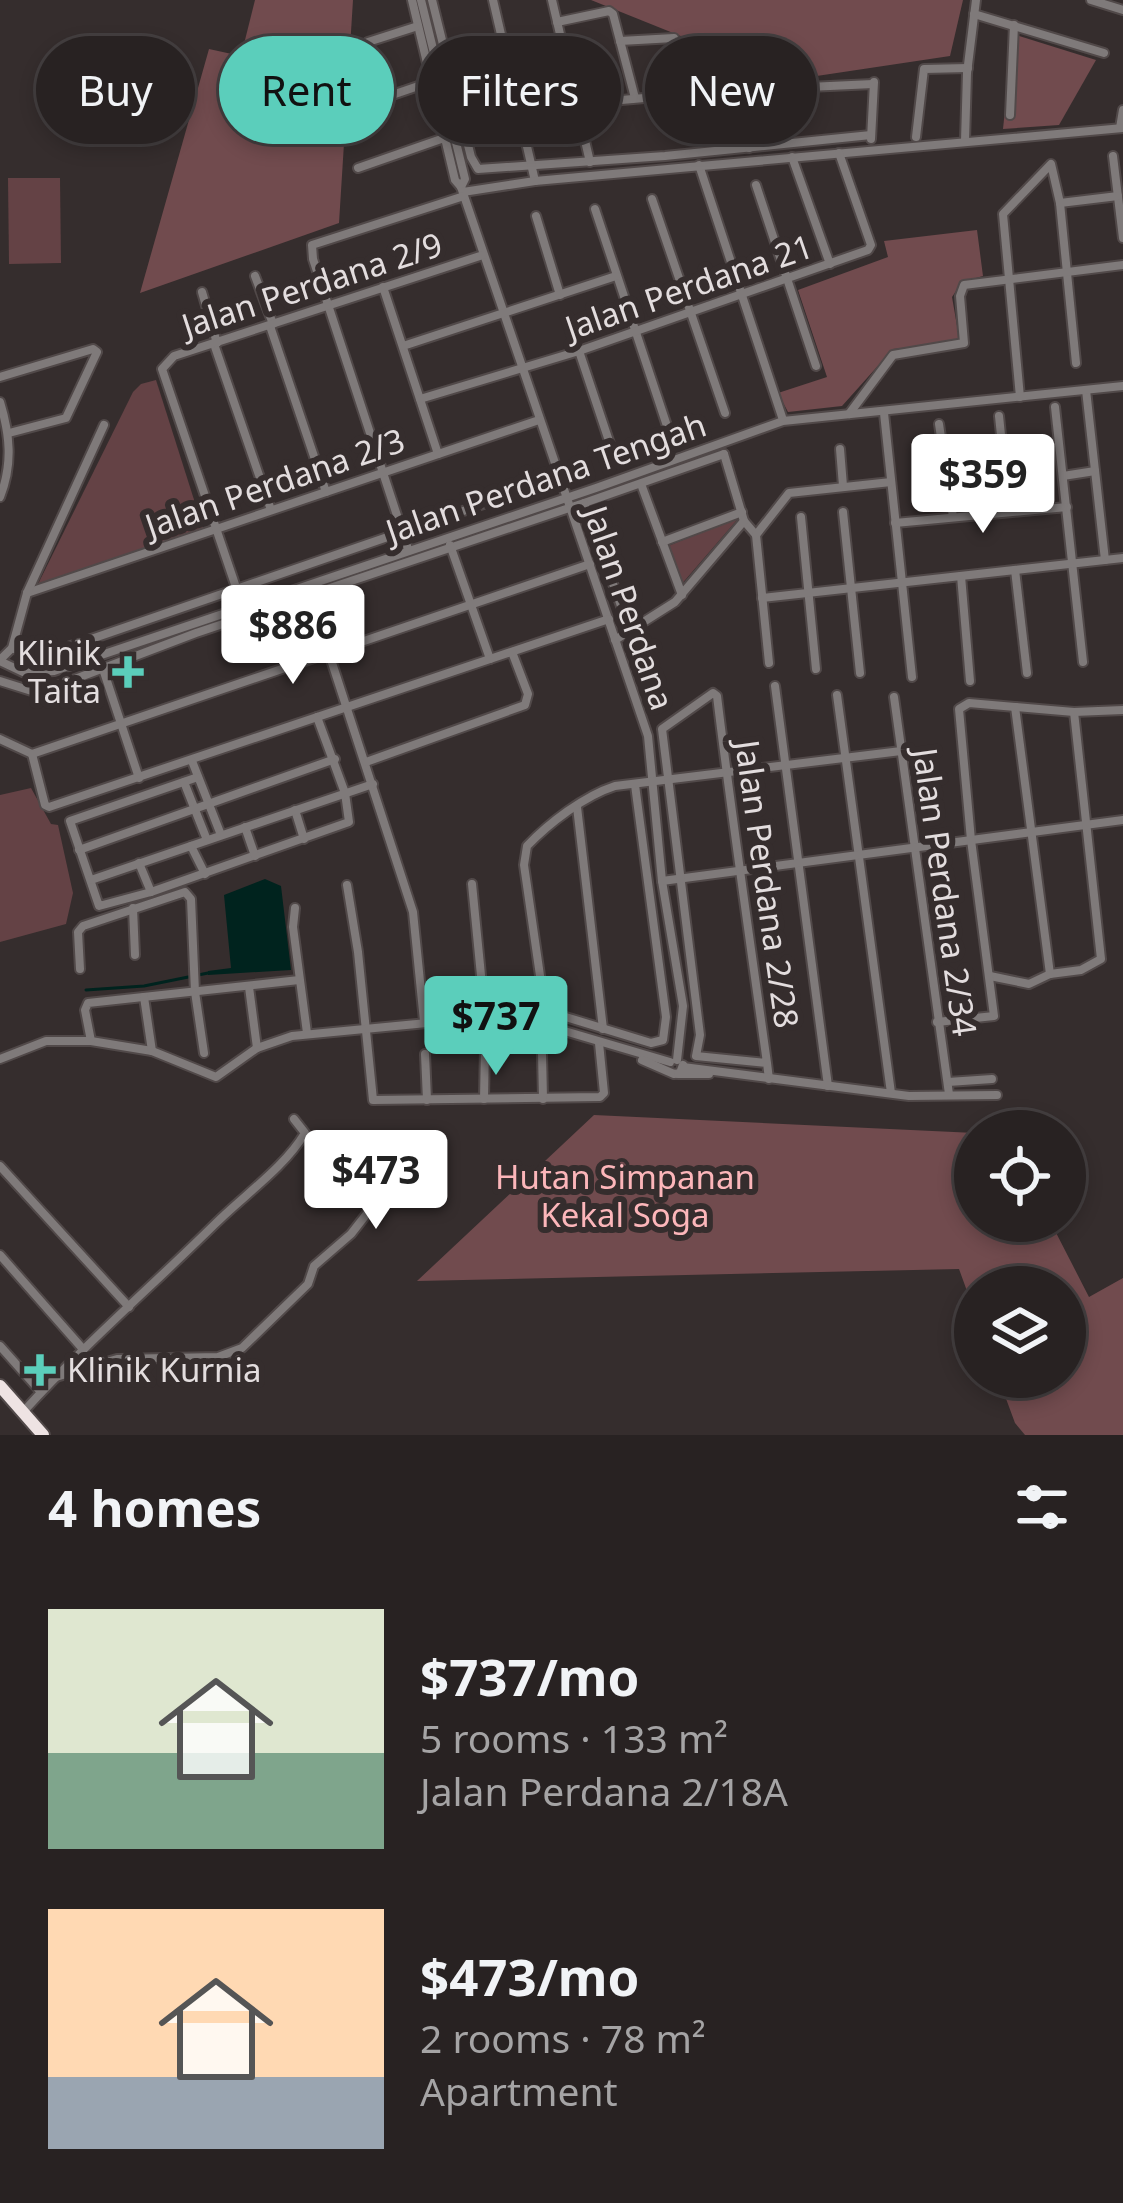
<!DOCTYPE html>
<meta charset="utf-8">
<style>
:root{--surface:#282222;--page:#342f2f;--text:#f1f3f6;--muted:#a5a4a5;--line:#443f40;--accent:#5bcebb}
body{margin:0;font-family:"Noto Sans",sans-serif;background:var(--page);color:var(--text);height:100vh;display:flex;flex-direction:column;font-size:45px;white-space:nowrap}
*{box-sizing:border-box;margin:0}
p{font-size:39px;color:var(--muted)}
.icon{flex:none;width:66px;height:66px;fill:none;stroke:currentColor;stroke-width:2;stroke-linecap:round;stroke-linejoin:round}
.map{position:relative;height:1435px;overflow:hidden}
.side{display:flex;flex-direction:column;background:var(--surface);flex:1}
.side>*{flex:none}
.banner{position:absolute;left:36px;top:36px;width:1053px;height:108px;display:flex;gap:24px}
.buttons{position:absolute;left:954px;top:1110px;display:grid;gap:24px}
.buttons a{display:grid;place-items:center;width:132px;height:132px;border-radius:50%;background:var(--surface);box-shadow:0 6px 18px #0003,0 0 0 3px var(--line);font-size:60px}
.price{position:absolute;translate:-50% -102px;padding:0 27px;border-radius:12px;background:#fff;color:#222;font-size:39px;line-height:78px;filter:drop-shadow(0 3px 6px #0008)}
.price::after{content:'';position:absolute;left:50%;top:72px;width:36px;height:27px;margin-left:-18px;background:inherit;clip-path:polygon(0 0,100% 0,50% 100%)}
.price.current{background:var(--accent);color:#111}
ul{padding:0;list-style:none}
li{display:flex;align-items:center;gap:36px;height:300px;padding:0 48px}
li span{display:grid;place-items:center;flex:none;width:336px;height:240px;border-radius:0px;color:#555}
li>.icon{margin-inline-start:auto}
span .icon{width:144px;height:144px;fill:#fffc;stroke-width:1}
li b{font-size:51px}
h2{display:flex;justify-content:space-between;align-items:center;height:144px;padding:0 48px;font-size:51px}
.tag{padding:0 42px;border-radius:54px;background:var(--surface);box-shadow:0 6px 18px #0003,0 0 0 3px var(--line);font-size:42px;line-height:108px}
.tag.current{background:var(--accent);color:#111}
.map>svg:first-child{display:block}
.green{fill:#644245}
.forest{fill:#714b4e}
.water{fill:#00231e}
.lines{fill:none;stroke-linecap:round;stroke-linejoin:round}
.stream{stroke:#00231e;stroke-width:3}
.minor-casing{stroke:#514949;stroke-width:12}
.highway-casing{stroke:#514949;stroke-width:16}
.minor{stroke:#7f7a7a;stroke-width:8}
.highway{stroke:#eee3e3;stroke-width:12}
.poi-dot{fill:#5bcebb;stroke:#352d2d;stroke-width:4.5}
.labels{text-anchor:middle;stroke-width:12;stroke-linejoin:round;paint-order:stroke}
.street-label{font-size:33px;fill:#e3ddde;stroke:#352d2d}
.poi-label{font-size:33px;fill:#e3ddde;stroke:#352d2d;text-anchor:end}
.park-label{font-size:33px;fill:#fcb6ba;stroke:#352d2d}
</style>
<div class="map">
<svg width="1123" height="1435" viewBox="0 0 1123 1435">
<rect width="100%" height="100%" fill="#352d2d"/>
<g class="green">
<path d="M8,178H60L61,263L9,264Z"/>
<path d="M156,380L203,528L38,584L133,392L141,384Z"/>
<path d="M737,518V520L680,586L668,546Z"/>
<path d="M31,788L51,824L58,825L73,893L66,924L0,942V795Z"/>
</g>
<g class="forest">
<path d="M255,0H353L339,223L140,293L209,49L241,56Z"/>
<path d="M591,0H963L950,56L790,80Z"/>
<path d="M1013,34L1096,60L1059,125L1003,129Z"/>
<path d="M977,230L983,276L962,282L952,297L960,343L893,349L842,406L788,412L778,393L827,377L798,290L888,257L884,241Z"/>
<path d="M594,1115L975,1133V1221H1050L1089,1297L1123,1278V1435H1025L1015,1423L998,1377H1065V1287H975V1313L959,1269L417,1281Z"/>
</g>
<path class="water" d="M265,879L281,886L291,970L208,975V971L231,968L224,895Z"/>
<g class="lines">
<path class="stream" d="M86,990L144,986L208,973"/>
<g class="minor-casing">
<g id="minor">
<path d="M412,0L455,180L461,187L648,736L662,881L683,1006L677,1060"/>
<path d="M421,0L465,179L461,187"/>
<path d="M432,0L471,157L478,169L665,156L871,135"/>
<path d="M493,0L535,181"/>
<path d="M552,0L590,162"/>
<path d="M1091,0L1123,10"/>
<path d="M974,14L1104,53"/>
<path d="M557,22L609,11L613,14L635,98"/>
<path d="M620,41L674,38"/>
<path d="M368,42L418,26"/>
<path d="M741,61L749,148"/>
<path d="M451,76L563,46"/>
<path d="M765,89L873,84"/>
<path d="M576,104L724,91"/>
<path d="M360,106L433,81"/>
<path d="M1010,115L1014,25"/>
<path d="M1120,128L1123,110"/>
<path d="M916,137L924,69L968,68"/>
<path d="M871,139L874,82"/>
<path d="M965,141L967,73L976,0"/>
<path d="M1113,156L1123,238"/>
<path d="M792,157L830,264"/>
<path d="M699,165L783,420"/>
<path d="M358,168L447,137"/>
<path d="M756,185L816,366"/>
<path d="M463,192L535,181L1123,128"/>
<path d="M652,199L725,413"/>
<path d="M1060,203L1118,196"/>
<path d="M595,209L673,444"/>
<path d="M536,216L560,295"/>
<path d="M255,276L273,324"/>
<path d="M383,287L438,454"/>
<path d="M202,292L217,343"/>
<path d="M270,326L326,492"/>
<path d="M214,344L271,510"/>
<path d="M403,346L616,276"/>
<path d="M579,351L613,453"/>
<path d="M0,377L93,349L97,352L66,418L9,433"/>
<path d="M1086,390L1105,560"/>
<path d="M1020,397L1003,214L1051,164L1060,203L1076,363"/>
<path d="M420,399L579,351L868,250L871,245L839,153"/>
<path d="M0,402C10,435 13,464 0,497"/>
<path d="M1055,407L1083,662"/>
<path d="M884,413L912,677"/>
<path d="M849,414L893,355L964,343L960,296L964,285L1123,265"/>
<path d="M999,416L1009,512"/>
<path d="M939,424L953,517"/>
<path d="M840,449L843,486"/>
<path d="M724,454L744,521L756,535"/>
<path d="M1063,476L1095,471"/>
<path d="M641,484L682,595"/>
<path d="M843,512L860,673"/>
<path d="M801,517L816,669"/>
<path d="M895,523L1067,507"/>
<path d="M662,542L742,512"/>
<path d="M450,545L490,659"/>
<path d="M408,549L313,259L312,245L464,196"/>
<path d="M1015,570L1027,673"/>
<path d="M961,576L970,681"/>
<path d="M27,593L539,420"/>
<path d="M310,595L413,912L424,1021"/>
<path d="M762,598L1123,558"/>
<path d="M242,605L162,369L174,356L483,255"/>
<path d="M630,631L584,503L724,454"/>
<path d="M615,640L675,602L744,521"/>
<path d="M12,648L36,658L559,478"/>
<path d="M0,660L12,648L27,593L104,425"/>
<path d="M0,661L25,673L54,671L596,488L783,421L1123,386"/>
<path d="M769,663L756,535L789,493L891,482"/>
<path d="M102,666L139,778"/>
<path d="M0,681L38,693L196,633L584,503"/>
<path d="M775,686L828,1086"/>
<path d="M837,695L891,1093"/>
<path d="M894,697L949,1094"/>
<path d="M1015,707L1050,974"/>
<path d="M0,739L32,754L590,564"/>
<path d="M32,754L45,805L49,807L609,619"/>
<path d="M192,761L221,835"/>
<path d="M366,762L525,705L528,694L512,652"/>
<path d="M198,777L70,821L99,906L151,892L349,822L345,793L317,717"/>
<path d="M184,782L207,840"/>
<path d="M577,807L603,1029"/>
<path d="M295,810L304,839"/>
<path d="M245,827L255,856"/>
<path d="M191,846L205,874"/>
<path d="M79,850L335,759"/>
<path d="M139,863L151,892"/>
<path d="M91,880L373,784"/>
<path d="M662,881L1123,820"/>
<path d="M472,884L485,1016"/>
<path d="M347,885L358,952L373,1100L600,1097L604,1093L599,1043"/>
<path d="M133,908L135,955"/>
<path d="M295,908L293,927L307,1033"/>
<path d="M80,969L78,932L83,926L185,892L191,899L195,992L204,1053"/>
<path d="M990,976L1029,984L1050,974L1081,970L1101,959L1074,712"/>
<path d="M299,980L88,1003L85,1010L91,1041L152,1051L216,1077L257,1048L292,1036L510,1015L670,1062"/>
<path d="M249,987L257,1048"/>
<path d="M144,997L152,1051"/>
<path d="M546,1011L651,1043L663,1040L666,1017L635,785"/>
<path d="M937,1022L994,1016L971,840L959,709L969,703L1074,712L1123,710"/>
<path d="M547,1024L524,865L527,846C549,823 584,796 615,786L901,751"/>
<path d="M542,1053L543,1099"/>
<path d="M425,1054L427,1100"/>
<path d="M0,1059L46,1041H91"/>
<path d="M642,1060L674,1074L680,1073L683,1065"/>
<path d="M767,1063L696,1056L700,1035L662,729L713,693L717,696C732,819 750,941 767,1063L769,1079"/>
<path d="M683,1067L909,1096L997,1095"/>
<path d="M678,1074H709"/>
<path d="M948,1082L992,1079"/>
<path d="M484,1099L485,1047"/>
<path d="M0,1166L129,1307"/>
<path d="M0,1255L82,1348"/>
<path d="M0,1346L41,1392"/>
<path d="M56,1377L117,1359L218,1357L242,1348L308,1284L314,1266L351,1234L383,1193"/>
<path d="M24,1411C84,1345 151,1287 215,1224C244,1195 284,1168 305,1133L294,1119"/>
</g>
</g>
<g class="highway-casing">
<path id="highway" d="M0,1386L43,1435"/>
</g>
<use href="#minor" class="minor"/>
<use href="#highway" class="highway"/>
</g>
<g class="poi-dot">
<path d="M122 654h12v12h12v12h-12v12h-12v-12h-12v-12h12z"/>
<path d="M34 1352h12v12h12v12h-12v12h-12v-12h-12v-12h12z"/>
</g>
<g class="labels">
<g class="street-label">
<text transform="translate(312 285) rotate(-18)" y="12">Jalan Perdana 2/9</text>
<text transform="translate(689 287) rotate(-19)" y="12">Jalan Perdana 21</text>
<text transform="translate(546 478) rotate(-19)" y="12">Jalan Perdana Tengah</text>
<text transform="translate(275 483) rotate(-19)" y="12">Jalan Perdana 2/3</text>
<text transform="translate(629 608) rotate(71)" y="12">Jalan Perdana</text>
<text transform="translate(767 884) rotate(82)" y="12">Jalan Perdana 2/28</text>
<text transform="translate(945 892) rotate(82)" y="12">Jalan Perdana 2/34</text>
</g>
<g class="poi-label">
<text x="101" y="665">Klinik<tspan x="101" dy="38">Taita</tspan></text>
<text x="67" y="1382" text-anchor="start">Klinik Kurnia</text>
</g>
<g class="park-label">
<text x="625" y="1189">Hutan Simpanan<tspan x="625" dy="38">Kekal Soga</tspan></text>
</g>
</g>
</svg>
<div class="buttons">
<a><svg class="icon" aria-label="locate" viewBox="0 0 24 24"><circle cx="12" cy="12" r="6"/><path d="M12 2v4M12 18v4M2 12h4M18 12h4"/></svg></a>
<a><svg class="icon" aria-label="layers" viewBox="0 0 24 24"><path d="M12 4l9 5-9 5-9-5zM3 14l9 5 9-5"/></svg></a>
</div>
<b class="price" style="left:983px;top:536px">$359</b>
<b class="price" style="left:293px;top:687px">$886</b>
<b class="price current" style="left:496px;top:1078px">$737</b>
<b class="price" style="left:376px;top:1232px">$473</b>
<div class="banner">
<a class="tag">Buy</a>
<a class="tag current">Rent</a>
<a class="tag">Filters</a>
<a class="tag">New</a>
</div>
</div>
<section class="side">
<h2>4 homes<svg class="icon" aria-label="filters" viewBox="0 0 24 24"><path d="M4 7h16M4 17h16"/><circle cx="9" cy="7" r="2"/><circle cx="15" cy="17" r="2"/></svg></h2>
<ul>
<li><span style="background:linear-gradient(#dfe7d0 60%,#7fa58c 0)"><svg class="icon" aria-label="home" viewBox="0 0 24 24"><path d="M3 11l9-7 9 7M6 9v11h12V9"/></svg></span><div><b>$737/mo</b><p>5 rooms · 133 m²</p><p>Jalan Perdana 2/18A</p></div></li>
<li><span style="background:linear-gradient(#ffd9b3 70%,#9aa5b1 0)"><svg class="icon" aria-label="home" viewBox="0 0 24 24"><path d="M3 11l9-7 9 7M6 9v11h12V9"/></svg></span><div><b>$473/mo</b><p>2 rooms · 78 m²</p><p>Apartment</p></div></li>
</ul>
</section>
